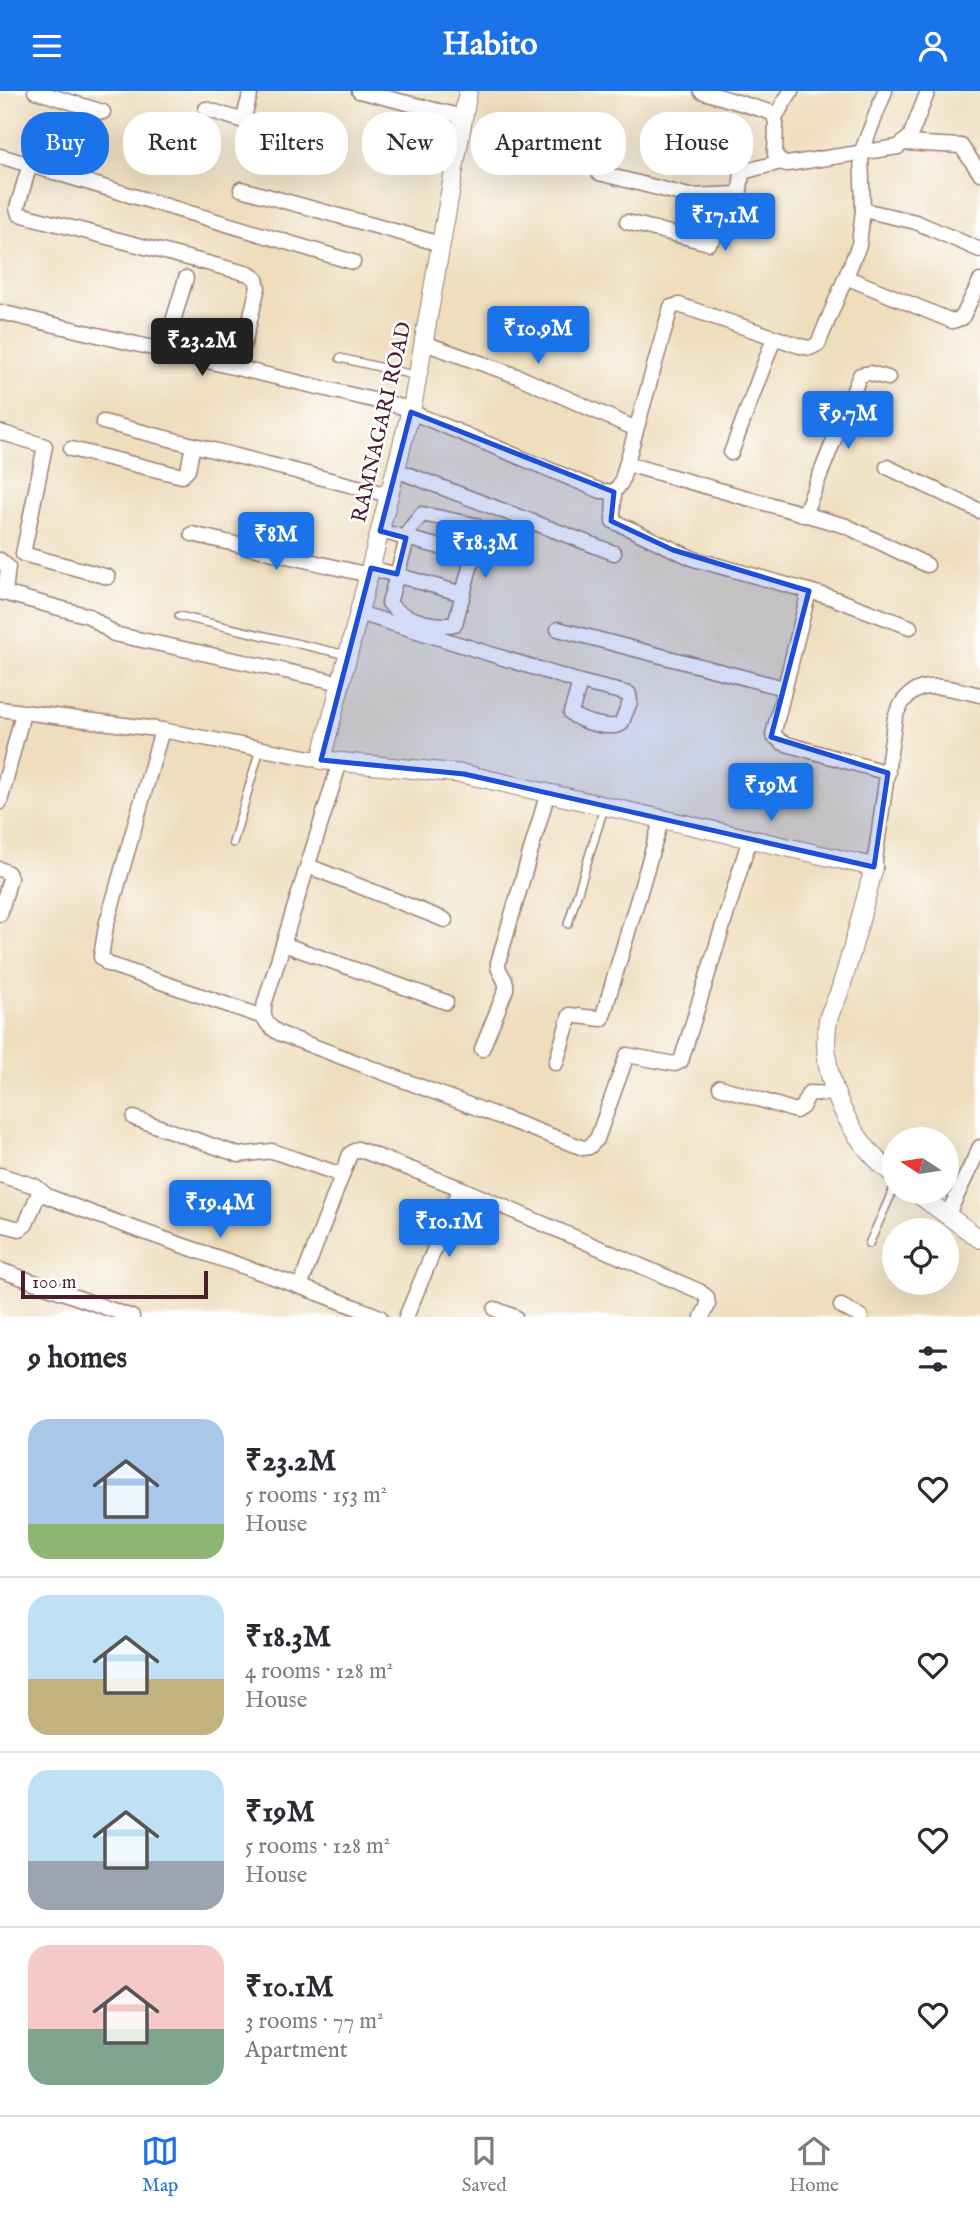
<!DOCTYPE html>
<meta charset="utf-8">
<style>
:root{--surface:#fff;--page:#f7f7f7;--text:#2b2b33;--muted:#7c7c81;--line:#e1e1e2;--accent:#1a73e8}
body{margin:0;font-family:"IM FELL English",serif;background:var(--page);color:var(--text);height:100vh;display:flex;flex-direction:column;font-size:26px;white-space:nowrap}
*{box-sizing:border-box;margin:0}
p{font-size:23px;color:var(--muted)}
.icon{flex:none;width:38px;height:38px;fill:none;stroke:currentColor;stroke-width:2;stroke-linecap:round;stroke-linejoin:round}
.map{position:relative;height:1226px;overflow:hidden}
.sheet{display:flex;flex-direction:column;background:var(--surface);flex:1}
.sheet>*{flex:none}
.banner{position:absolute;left:21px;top:21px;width:938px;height:63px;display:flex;gap:14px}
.needle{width:46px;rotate:282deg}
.tools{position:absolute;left:882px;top:1036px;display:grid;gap:14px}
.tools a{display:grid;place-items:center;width:77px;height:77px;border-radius:50%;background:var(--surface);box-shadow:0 7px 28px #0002;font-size:35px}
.scale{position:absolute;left:21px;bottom:18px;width:187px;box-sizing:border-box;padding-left:7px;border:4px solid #4a1f2b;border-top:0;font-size:19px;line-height:24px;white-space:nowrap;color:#4a1f2b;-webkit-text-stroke:5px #fff;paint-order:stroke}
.price{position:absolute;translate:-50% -60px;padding:0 16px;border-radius:7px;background:var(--accent);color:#fff;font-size:23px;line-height:46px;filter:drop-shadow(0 2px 4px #0008)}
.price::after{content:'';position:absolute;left:50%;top:42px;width:21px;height:16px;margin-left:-10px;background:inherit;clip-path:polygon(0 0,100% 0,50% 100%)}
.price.on{background:#222;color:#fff}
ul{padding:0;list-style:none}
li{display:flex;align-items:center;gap:21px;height:175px;padding:0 28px}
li+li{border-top:2px solid var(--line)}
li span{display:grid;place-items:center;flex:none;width:196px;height:140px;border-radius:21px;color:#555}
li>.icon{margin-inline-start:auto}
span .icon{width:84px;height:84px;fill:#fffc;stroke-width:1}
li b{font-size:30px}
h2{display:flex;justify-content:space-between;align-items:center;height:84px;padding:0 28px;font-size:30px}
.tag{padding:0 24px;border-radius:28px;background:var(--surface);box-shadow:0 7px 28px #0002;font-size:24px;line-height:63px}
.tag.on{background:var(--accent);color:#fff}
header{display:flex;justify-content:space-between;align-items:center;height:91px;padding:0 28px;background:var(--accent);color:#fff;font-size:32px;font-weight:700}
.dock{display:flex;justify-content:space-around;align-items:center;height:98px;border-top:2px solid var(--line);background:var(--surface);font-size:19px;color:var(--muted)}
.dock a{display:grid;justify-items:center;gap:4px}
.dock .on{color:var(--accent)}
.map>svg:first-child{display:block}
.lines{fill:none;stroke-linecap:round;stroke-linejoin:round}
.service-casing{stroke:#9c7e74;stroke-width:10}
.minor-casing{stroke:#9c7e74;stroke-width:17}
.tertiary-casing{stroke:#9c7e74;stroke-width:20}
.service{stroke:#fff;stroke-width:7}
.minor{stroke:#fff;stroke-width:14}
.tertiary{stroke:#fff;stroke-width:18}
.marked{fill:#1d4ed8;fill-opacity:0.2;stroke:#1d4ed8;stroke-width:5;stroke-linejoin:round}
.labels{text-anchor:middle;stroke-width:5;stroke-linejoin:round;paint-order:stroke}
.street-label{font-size:21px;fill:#4a1f2b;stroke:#fff}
</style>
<header><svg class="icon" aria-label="menu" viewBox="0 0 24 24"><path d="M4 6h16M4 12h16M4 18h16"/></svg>Habito<svg class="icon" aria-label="person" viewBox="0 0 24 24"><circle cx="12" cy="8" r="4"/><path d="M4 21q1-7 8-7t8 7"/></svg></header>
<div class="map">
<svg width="980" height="1226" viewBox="0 0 980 1226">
<rect width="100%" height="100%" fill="#fff"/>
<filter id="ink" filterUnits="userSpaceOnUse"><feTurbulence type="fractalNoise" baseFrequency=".0143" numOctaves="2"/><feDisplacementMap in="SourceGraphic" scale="14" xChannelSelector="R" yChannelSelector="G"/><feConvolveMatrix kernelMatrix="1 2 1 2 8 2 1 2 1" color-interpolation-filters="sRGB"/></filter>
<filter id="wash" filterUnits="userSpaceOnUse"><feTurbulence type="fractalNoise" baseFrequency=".00686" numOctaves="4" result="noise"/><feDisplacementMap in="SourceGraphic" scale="28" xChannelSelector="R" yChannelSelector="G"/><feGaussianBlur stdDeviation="1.57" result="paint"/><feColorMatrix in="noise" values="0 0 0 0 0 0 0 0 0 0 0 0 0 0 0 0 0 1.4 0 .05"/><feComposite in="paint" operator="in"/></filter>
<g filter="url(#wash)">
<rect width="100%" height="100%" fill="#eedebe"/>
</g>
<g filter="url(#ink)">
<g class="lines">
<g class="service-casing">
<g id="service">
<path d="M340,267L418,285"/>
<path d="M179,525L347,564"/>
<path d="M233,752L260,658"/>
<path d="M568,833L604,717"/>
<path d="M869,1153L894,1097"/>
</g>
</g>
<g class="minor-casing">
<g id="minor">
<path d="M35,0L103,21"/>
<path d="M359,0L463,26"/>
<path d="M701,0L773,22L776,32L775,63L781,71L787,73L898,56L910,46L928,0"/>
<path d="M206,18L269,38"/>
<path d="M775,26L791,0"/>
<path d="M243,30L251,0"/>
<path d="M905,52L961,55L980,82"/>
<path d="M0,65L353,171"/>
<path d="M30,73L17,117L19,123L249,183L256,188L258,196L238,277"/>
<path d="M599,82L689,105L739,103"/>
<path d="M241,98L441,153"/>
<path d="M863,119L916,131L980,159"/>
<path d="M627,131L709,152L722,137L737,126L742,81L781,71"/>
<path d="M848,187L952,230L962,227L980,190"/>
<path d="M0,221L411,318"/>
<path d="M424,252L517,285L636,338"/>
<path d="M164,260L186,187"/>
<path d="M411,321L601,400L614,401L621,392L671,216L679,214L800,255L810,257L818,253L859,154L863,119L861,62L885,0"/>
<path d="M103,331L389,404"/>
<path d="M0,341L45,355L23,463L108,486"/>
<path d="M71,358L182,385L188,379L193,354"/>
<path d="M731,362L774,247"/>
<path d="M627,373L846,435L927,474"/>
<path d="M887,376L980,420"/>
<path d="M396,379L614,462"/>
<path d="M614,401L613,430L694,468L830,506L910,536"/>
<path d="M422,423L475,434L479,442L455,533C436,537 401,528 389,512L410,438Z"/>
<path d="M804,424L860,284L870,282L888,287"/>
<path d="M380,440L474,465"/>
<path d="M192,443L369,484"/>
<path d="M0,469L8,476L5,502"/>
<path d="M371,477L463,503"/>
<path d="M809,500L773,644L783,652L888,682"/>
<path d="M0,501L89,525L114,543L341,592"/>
<path d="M359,522L580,591L629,603L630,611L621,633C610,639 580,631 571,622L580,591"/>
<path d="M558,538L784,597"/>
<path d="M0,618L156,638L321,669"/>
<path d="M162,639L106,835L101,866L108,873L263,926"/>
<path d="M340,671L265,911C261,927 266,935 281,943L583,1057L589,1056L597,1048L627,964L675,973L681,970L750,747"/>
<path d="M0,711L23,622"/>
<path d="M308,775L445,829"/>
<path d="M874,776L895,626C911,583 944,596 980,604"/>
<path d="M0,778L8,782L10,787L0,823"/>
<path d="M283,853L446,911"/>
<path d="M482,958L506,898C508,887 497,883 498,872L548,701"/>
<path d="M556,972L570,924L602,928L662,727"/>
<path d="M720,996L796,1020L802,1016L809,1002L837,1003"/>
<path d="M134,1027L239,1064L272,1060L342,1084"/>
<path d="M0,1084L35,1095L47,1105C157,1149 270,1181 380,1226"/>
<path d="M947,1125L980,1056"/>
<path d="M0,1133L20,1138L26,1133L40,1099"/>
<path d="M0,1179L132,1226"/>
<path d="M301,1193L350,1063L358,1058L460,1097L699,1200L707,1206L708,1214L702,1226"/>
<path d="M841,1215L861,1226"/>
<path d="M495,1218L515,1226"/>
<path d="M406,1226L460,1097"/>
</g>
</g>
<g class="tertiary-casing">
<g id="tertiary">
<path d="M468,0L413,311L321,669L464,683L874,776C863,817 853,859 840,899C837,909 830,919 828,929C818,987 850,1049 894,1084"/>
<path d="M915,1101L980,1148"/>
</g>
</g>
<use href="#service" class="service"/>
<use href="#minor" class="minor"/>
<use href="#tertiary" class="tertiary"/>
</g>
</g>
<path class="marked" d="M411,321L614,401L611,430L673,459L809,500L771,646L888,682L874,776L464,683L321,669L371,477L397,483L406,447L380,440Z"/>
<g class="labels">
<g class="street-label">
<text transform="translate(381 331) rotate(-77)" y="7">RAMNAGARI ROAD</text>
</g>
</g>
</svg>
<div class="tools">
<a><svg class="needle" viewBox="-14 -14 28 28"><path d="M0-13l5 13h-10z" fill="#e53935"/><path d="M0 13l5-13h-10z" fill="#7c7c81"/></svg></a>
<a><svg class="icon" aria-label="locate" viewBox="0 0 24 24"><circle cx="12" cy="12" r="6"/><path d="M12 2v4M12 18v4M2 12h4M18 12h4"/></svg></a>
</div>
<div class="scale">100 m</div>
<b class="price" style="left:725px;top:162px">₹17.1M</b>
<b class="price" style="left:538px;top:275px">₹10.9M</b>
<b class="price on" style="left:202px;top:287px">₹23.2M</b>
<b class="price" style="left:848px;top:360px">₹9.7M</b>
<b class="price" style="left:276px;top:481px">₹8M</b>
<b class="price" style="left:485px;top:489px">₹18.3M</b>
<b class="price" style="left:771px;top:732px">₹19M</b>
<b class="price" style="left:220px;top:1149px">₹19.4M</b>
<b class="price" style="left:449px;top:1168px">₹10.1M</b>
<div class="banner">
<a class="tag on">Buy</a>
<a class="tag">Rent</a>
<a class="tag">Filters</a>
<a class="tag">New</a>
<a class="tag">Apartment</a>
<a class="tag">House</a>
</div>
</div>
<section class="sheet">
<h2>9 homes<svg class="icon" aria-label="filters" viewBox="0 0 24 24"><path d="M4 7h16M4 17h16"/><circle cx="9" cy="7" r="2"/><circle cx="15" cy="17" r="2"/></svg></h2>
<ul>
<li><span style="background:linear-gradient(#a9c7e8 75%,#8fb573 0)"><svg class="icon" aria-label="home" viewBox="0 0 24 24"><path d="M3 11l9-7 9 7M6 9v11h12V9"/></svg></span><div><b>₹23.2M</b><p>5 rooms · 153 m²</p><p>House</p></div><svg class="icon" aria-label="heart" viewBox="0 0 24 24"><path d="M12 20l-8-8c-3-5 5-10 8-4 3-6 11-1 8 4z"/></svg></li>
<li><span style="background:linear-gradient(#bfe0f5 60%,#c2b280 0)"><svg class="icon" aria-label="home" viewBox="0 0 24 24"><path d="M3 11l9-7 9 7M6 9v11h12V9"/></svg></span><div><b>₹18.3M</b><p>4 rooms · 128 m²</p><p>House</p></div><svg class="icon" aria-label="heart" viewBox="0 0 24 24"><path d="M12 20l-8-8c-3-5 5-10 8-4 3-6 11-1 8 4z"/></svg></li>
<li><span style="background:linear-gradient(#bfe0f5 65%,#9aa5b1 0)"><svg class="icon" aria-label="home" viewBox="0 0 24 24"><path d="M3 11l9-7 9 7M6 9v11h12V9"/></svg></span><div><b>₹19M</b><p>5 rooms · 128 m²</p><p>House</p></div><svg class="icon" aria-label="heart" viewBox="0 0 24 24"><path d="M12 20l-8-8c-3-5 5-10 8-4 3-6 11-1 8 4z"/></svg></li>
<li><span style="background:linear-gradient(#f6c9c9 60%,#7fa58c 0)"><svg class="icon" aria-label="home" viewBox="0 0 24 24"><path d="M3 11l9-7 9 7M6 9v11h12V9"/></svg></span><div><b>₹10.1M</b><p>3 rooms · 77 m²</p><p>Apartment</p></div><svg class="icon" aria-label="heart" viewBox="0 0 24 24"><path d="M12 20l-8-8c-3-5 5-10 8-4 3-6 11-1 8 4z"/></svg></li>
</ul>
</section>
<nav class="dock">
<a class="on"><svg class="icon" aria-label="map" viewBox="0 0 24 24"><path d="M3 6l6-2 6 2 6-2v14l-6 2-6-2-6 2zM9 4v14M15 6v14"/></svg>Map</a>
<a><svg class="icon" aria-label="saved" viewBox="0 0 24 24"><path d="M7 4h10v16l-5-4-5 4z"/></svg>Saved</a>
<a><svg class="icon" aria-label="home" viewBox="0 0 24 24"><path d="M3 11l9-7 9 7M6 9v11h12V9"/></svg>Home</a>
</nav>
